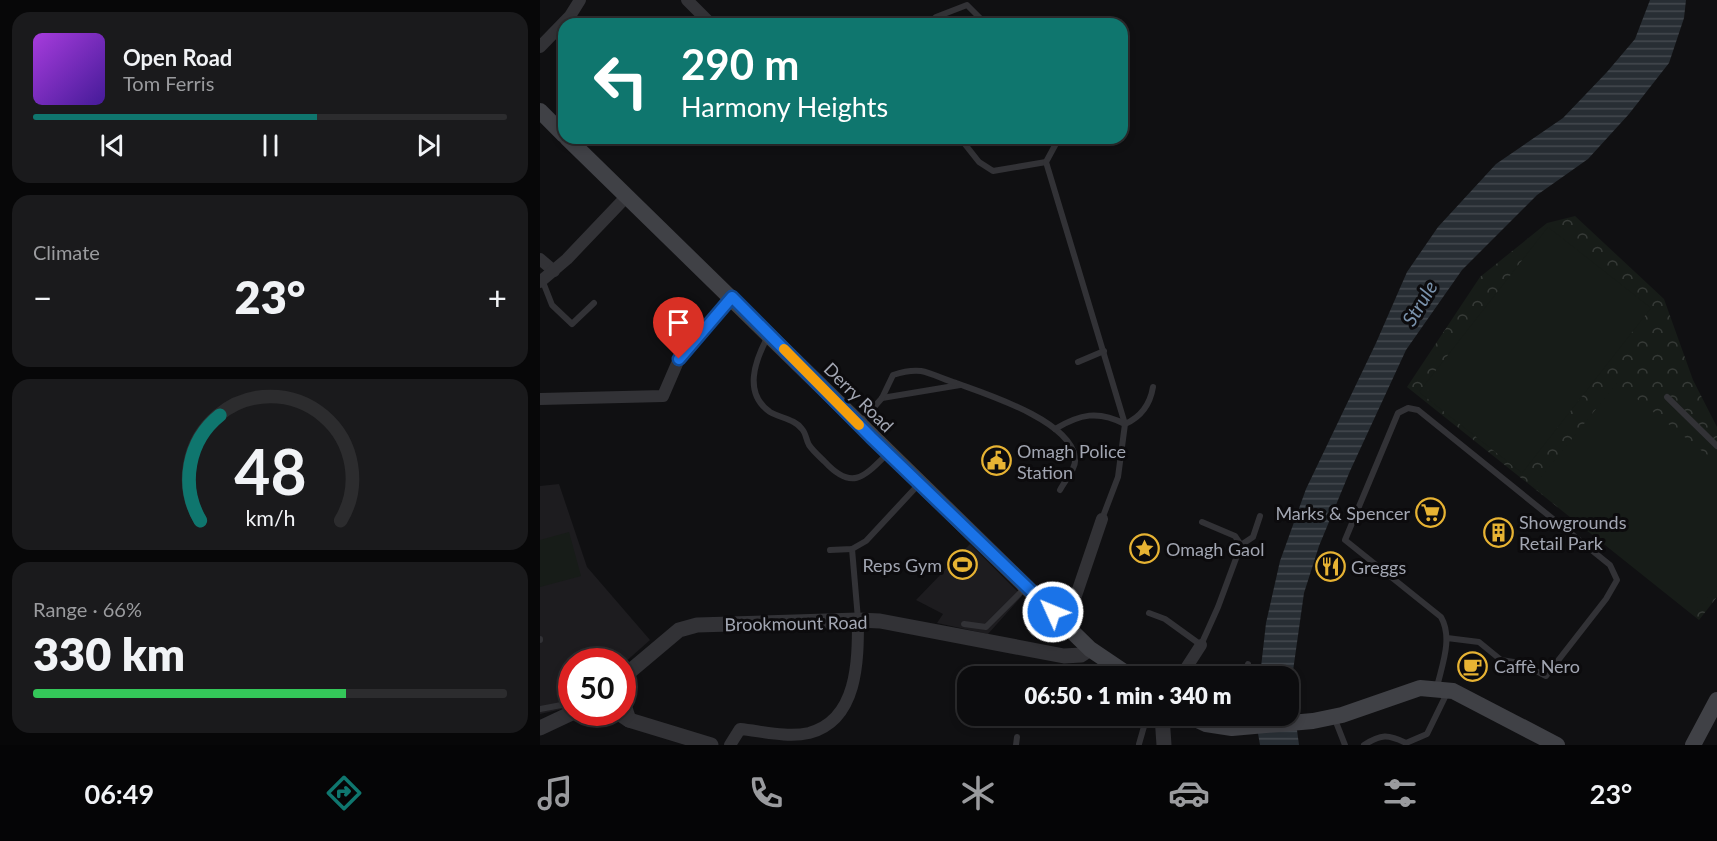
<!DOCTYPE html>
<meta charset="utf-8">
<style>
body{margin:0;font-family:Lato,sans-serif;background:#1a1a1c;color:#f1f3f6;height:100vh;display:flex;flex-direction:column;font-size:22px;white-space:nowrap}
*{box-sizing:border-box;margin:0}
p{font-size:20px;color:#9a9b9e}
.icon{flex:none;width:33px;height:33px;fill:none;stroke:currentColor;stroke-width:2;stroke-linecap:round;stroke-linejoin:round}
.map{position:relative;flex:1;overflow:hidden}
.side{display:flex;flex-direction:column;gap:12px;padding:12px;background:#070708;width:540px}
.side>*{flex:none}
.top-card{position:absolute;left:18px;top:18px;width:570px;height:126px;border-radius:18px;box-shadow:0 3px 9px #0003,0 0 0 2px #2c2c2e;background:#0f766e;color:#fff;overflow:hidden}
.speed{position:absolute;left:18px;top:648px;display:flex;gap:12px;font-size:30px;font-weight:700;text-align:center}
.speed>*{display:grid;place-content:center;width:78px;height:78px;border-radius:50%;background:#0c0c0e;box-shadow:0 3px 9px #0003,0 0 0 2px #2c2c2e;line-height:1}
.speed .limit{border:9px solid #d22;background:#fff;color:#111}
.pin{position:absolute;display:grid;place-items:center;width:51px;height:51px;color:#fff;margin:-62px -26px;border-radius:50% 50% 50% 0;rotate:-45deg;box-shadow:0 0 6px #0007}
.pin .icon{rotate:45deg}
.me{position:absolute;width:66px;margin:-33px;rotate:314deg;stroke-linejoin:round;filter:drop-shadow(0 0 4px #0008)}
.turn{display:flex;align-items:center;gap:21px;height:126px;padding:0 24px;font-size:27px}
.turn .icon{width:78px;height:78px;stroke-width:2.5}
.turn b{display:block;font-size:42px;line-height:51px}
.big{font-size:45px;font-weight:800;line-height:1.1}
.side .card{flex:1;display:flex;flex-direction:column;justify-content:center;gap:9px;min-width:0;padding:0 21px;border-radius:18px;background:#1a1a1c}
.side .dial{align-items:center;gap:0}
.dial svg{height:156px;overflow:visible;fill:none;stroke:#2c2c2e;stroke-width:7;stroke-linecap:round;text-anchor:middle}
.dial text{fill:#f1f3f6;stroke:none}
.song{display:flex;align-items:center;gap:18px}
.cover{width:72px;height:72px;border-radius:9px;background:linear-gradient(135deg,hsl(280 70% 55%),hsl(260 70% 35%))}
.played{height:6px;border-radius:3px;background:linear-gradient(90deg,#0f766e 60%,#2c2c2e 60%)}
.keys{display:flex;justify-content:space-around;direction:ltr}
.heat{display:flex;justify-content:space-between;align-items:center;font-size:33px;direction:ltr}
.charge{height:9px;border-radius:4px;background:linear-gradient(90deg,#34c759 66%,#2c2c2e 0)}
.trip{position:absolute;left:417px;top:666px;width:342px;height:60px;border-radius:18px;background:#0c0c0e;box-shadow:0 3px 9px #0003,0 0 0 2px #2c2c2e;font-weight:800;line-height:60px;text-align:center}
.dock{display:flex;height:96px;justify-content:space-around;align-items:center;background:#050506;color:#9a9b9e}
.dock .icon{width:42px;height:42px}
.dock .active{color:#0f766e}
.dock b{font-size:27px;color:#f1f3f6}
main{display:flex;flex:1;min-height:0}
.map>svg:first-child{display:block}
.built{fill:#1d1c1f}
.park{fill:url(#park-crowns)}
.pitch{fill:#171c18}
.water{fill:url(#water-rules)}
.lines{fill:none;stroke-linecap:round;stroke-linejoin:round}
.service{stroke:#323236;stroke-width:6}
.minor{stroke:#323236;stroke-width:12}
.tertiary{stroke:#323236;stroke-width:15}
.secondary{stroke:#404146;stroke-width:16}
.route-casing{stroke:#114b97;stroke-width:15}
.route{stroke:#1a73e8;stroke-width:10}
.slow{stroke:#f59e0b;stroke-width:10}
.labels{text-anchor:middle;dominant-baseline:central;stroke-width:6;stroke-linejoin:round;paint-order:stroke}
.street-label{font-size:18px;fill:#a2a6b2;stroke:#0c0b0d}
.poi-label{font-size:18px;fill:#a2a6b2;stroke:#0c0b0d;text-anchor:start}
.water-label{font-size:20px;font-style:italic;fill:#7a92ac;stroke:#0c0b0d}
</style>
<main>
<section class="side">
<div class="card">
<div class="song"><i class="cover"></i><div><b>Open Road</b><p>Tom Ferris</p></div></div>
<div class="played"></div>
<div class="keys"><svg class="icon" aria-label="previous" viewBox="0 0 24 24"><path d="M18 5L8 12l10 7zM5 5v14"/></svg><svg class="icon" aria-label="pause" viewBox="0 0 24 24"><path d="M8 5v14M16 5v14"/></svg><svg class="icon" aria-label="next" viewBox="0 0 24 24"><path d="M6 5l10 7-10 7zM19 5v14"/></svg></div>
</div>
<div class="card"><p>Climate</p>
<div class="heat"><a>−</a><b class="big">23°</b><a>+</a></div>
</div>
<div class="card dial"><svg viewBox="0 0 100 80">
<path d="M14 69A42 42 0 1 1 86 69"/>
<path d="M14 69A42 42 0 0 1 24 15" stroke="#0f766e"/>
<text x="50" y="56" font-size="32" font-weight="700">48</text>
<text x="50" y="72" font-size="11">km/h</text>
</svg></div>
<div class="card"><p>Range · 66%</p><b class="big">330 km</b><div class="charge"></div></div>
</section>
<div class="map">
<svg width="1177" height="745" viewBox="0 0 1177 745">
<defs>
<pattern id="park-crowns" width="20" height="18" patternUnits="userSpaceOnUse" patternTransform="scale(1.5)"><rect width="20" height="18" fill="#171c18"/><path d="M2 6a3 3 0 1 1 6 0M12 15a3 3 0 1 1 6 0" fill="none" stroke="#363a37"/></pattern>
<pattern id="water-rules" width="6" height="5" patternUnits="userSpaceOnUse" patternTransform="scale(1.5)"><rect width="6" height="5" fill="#282e34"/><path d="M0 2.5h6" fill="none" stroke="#44494f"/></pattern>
</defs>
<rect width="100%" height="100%" fill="#101012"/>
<!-- built -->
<g class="built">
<polygon points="19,484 47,567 110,640 83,664 82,662 32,662 31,699 27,701 27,708 0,714 0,486"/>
<polygon points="430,544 482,596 448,634 397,623 403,614 376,600"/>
</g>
<!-- park -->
<polygon class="park" points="1035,216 1124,299 1153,380 1177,427 1177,597 1159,620 867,387 940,277 1007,223"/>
<!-- pitch -->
<g class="pitch">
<polygon points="1008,227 1111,308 982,473 879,392"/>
<polygon points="1077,383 1177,463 1177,586 1153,615 993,487"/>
<polygon points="29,532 41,576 0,587 0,540"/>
</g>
<!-- water -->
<polygon class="water" points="1110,0 1146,0 1144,18 1129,63 1089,114 1048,159 997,195 922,270 866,350 810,471 779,546 764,593 751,685 759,745 720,745 715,716 748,716 748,676 720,676 726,623 740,561 766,489 836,343 867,272 898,227 956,164 1023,118 1067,72 1095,39"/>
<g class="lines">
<!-- service -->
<g class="service">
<polyline points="388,24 396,17 427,5 446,24"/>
<polyline points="420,138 439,162 453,171 506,162"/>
<polyline points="519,138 506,162 585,424 578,477 562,519"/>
<polyline points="563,138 566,138"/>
<polyline points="3,282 12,305 32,324 54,303"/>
<path d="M227 338C215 361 203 393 230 412 240 418 255 419 262 429 266 433 266 440 269 445 273 451 280 457 285 462 312 491 324 477 347 454"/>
<polyline points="538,362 564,351"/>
<polyline points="1127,397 1177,446"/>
<polyline points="342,398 420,385"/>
<path d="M321 422 342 398 353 375C362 372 372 370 381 371 392 373 405 380 416 383 446 394 529 420 535 457 537 468 525 480 520 490"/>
<path d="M515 429C540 414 558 410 585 424 601 417 610 405 613 387"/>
<polyline points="662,522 695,536 701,545"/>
<polyline points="312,549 318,619"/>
<polyline points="290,550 312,549 326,541 379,484"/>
<polyline points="609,613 625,619 661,645 678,607 701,545 713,537 720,516"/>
<polyline points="424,624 446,627 486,587"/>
<polyline points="0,639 0,640"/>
<polyline points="564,676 571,665"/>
<polyline points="704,676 708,664"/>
<path d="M897 687C902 665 913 638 901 617L805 540 858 413 868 408 878 410 1070 565 1077 580 1066 599 1006 676 980 663 961 660 939 642 907 638"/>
<polyline points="0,709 32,703"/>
<polyline points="794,717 805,745"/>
<polyline points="599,744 607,716"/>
<polyline points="476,745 477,737"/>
<path d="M824 745C841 734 848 734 866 743L887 734 908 691"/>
</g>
<!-- minor -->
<g class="minor">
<polyline points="147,0 171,24"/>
<polyline points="0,47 30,16 40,0"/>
<polyline points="0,259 14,271"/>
<polyline points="0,282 27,259 87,196"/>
<polyline points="0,399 123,396 139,359 192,297"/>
<polyline points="526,625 562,519"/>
<polyline points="641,676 661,645"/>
<path d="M190 745 200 729C221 731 247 738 269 733 318 720 318 661 318 620"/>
</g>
<!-- tertiary -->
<g class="tertiary">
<polyline points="86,675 83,702 89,720"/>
<polyline points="82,678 139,630 157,625 318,620 340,621 524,656 541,655 550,649"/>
<polyline points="77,712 89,720 171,745"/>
<polyline points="622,716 624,745"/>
<polyline points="0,728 34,712"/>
</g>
<!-- secondary -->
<g class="secondary">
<polyline points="0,111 24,135"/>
<polyline points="27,138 550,649 590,676"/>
<polyline points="649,716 666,724 692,728 773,721 802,715 880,688 913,691 1017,745"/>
<polyline points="1153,745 1177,700"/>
</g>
</g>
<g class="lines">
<defs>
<polyline id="route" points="139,359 192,297 331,437 513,612"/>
</defs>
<!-- route casing -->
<use href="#route" class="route-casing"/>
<!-- route -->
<use href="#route" class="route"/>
<!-- slow -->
<polyline class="slow" points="244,349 319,425"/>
</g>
<!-- icons -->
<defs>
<symbol id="civic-ring" viewBox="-11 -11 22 22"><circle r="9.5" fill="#0c0b0d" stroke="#e7b333" stroke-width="1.5"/><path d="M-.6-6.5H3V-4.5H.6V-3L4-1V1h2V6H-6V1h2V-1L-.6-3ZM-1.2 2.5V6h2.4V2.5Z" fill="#e7b333"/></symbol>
<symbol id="supermarket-ring" viewBox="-11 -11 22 22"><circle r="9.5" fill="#0c0b0d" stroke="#e7b333" stroke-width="1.5"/><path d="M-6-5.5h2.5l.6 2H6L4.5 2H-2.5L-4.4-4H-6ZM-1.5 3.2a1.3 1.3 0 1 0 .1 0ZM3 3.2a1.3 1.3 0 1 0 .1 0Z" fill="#e7b333"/></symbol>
<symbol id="building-ring" viewBox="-11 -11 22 22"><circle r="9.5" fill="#0c0b0d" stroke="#e7b333" stroke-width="1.5"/><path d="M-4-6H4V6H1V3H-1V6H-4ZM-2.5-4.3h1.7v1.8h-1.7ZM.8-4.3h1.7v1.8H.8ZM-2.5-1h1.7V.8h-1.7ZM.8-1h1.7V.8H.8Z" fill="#e7b333"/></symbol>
<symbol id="sight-ring" viewBox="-11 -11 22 22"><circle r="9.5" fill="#0c0b0d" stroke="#e7b333" stroke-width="1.5"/><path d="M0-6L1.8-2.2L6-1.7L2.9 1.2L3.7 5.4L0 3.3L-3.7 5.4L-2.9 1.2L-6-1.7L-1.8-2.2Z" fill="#e7b333"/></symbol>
<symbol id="stadium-ring" viewBox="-11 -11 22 22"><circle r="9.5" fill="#0c0b0d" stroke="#e7b333" stroke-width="1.5"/><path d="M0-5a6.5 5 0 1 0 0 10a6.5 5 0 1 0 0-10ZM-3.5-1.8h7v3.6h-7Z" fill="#e7b333"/></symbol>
<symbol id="restaurant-ring" viewBox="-11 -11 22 22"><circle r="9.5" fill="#0c0b0d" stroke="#e7b333" stroke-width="1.5"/><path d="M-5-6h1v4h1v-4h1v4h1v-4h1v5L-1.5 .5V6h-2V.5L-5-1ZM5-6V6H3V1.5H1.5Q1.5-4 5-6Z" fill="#e7b333"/></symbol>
<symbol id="cafe-ring" viewBox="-11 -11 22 22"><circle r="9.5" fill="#0c0b0d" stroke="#e7b333" stroke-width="1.5"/><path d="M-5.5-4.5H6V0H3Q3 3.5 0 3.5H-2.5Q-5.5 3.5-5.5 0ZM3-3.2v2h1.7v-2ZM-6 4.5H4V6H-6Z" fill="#e7b333"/></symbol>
</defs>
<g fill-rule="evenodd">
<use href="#civic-ring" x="440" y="444" width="33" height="33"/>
<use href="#supermarket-ring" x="874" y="496" width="33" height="33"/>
<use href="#building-ring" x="942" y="516" width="33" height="33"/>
<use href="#sight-ring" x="588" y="532" width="33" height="33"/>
<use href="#stadium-ring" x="406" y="548" width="33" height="33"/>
<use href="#restaurant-ring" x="774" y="550" width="33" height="33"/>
<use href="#cafe-ring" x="916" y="650" width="33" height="33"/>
</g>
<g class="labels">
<!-- street labels -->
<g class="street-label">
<text transform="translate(319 397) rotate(45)">Derry Road</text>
<text transform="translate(256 623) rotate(-1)">Brookmount Road</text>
</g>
<!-- poi labels -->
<g class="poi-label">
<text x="477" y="451">Omagh Police<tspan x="477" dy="21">Station</tspan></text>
<text x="870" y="513" text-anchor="end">Marks &amp; Spencer</text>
<text x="979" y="522">Showgrounds<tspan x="979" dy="21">Retail Park</tspan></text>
<text x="626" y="549">Omagh Gaol</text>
<text x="402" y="565" text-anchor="end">Reps Gym</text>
<text x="811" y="567">Greggs</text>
<text x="954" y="666">Caffè Nero</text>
</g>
<!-- water labels -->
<g class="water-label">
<text transform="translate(879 303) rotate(-59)">Strule</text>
</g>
</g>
</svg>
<div class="speed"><div class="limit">50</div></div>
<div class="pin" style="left:139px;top:359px;background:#d93025"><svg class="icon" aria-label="arrive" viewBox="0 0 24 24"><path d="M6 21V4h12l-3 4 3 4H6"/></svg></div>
<svg class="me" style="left:513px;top:612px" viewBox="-20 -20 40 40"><circle r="17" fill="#1a73e8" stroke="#fff" stroke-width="3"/><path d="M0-11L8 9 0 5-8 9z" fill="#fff"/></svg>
<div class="trip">06:50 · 1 min · 340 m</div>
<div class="top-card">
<div class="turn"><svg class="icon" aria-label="left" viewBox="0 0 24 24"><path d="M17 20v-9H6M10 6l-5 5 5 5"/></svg><div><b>290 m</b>Harmony Heights</div></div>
</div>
</div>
</main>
<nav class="dock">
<b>06:49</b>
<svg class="icon active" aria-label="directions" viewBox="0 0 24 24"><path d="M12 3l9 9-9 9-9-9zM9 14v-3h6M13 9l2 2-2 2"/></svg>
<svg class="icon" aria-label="music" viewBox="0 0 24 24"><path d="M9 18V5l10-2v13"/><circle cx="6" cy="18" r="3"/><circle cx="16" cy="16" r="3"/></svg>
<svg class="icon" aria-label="phone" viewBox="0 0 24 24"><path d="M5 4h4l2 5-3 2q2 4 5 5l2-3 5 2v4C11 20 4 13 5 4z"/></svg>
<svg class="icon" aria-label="climate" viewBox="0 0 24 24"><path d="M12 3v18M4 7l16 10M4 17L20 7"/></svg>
<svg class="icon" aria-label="car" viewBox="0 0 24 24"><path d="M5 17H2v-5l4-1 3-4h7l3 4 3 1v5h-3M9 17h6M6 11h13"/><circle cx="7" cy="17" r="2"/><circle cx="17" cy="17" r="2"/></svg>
<svg class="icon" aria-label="filters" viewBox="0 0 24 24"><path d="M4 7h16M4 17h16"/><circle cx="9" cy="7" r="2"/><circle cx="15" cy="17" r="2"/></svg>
<b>23°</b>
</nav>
